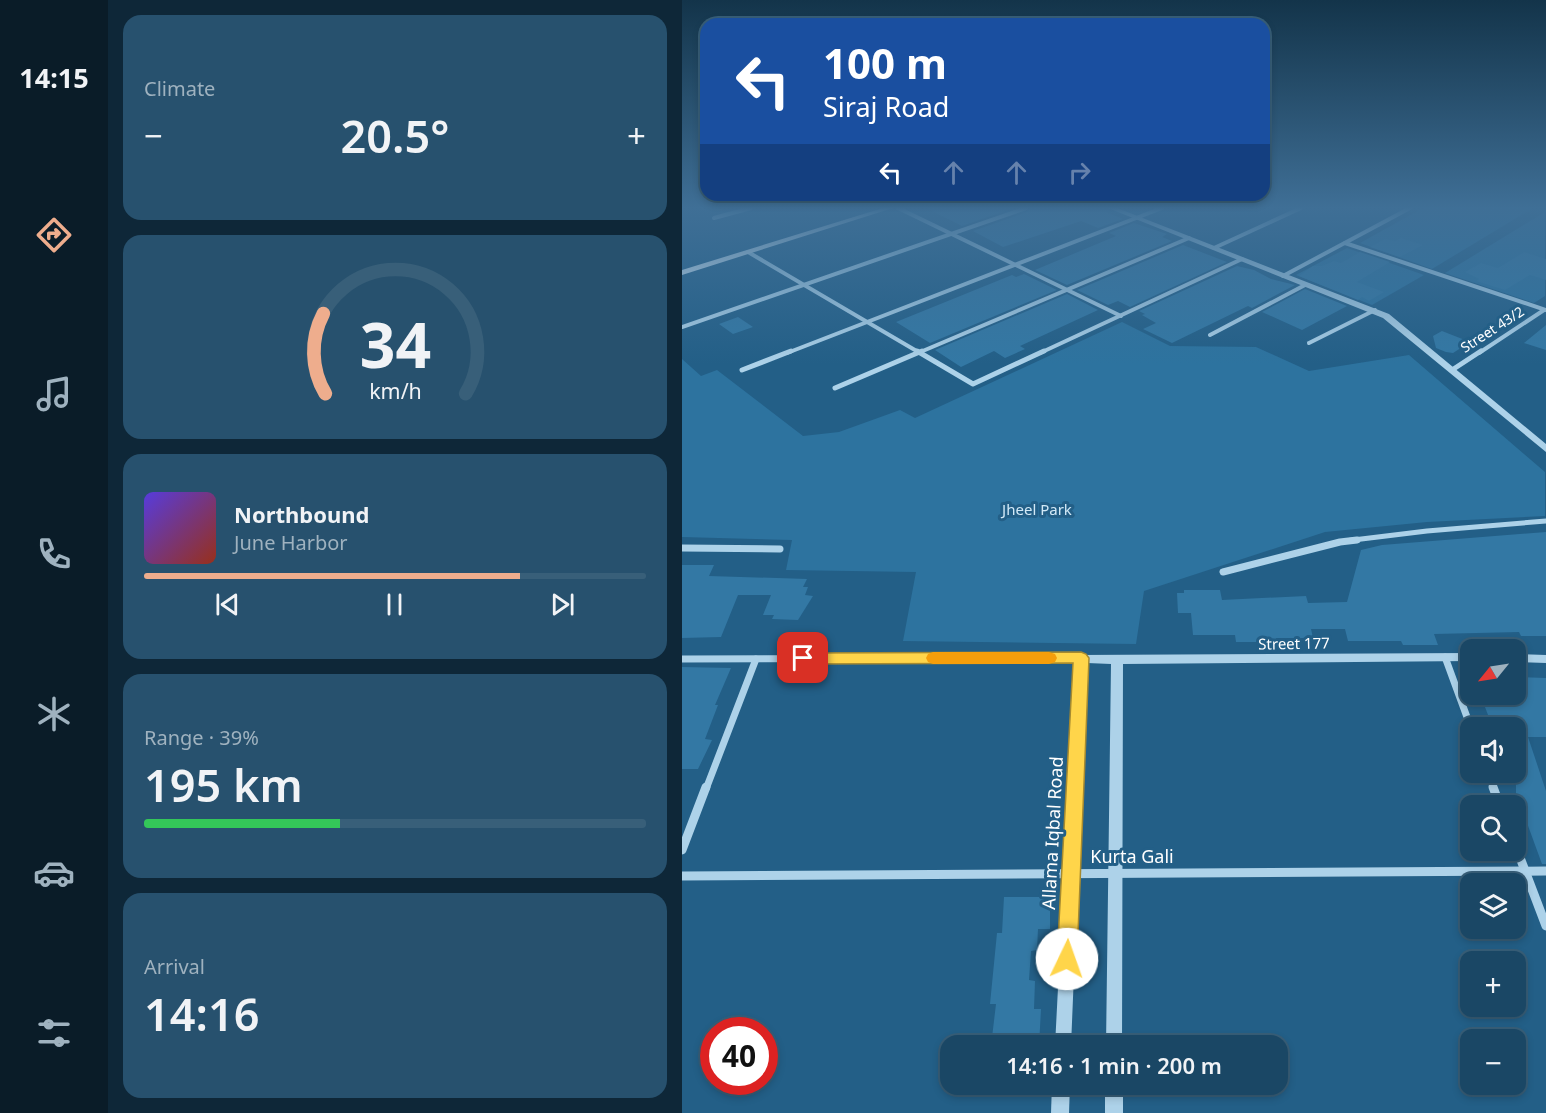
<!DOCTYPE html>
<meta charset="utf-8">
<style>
body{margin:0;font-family:"Noto Sans",sans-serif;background:#27516e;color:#f1f3f6;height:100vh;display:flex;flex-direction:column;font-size:22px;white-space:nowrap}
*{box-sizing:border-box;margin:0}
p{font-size:20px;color:#9fb2bf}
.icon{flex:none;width:33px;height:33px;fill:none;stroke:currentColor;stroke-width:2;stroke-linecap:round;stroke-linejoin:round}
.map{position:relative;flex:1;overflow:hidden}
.sheet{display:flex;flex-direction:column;gap:15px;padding:15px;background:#0e2738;width:574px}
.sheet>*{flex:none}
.banner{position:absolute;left:18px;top:18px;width:570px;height:183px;border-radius:18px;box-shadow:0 3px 9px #0003,0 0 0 2px #385f79;background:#1a4fa0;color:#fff;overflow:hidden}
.needle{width:39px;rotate:240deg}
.buttons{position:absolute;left:778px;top:639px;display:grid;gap:12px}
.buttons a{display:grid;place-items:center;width:66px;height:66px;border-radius:12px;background:#1a4765;box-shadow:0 3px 9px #0003,0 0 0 2px #385f79;font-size:30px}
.speed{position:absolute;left:18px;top:1017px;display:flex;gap:12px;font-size:30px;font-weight:700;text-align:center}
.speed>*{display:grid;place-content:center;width:78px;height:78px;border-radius:50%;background:#1a4765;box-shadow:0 3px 9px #0003,0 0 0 2px #385f79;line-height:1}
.speed .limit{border:9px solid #d22;background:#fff;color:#111}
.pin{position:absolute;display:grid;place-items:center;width:51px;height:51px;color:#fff;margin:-26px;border-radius:12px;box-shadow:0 3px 9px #0006}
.me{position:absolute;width:66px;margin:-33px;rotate:3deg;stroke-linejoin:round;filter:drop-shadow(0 0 4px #0008)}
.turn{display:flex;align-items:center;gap:21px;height:126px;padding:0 24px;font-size:27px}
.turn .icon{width:78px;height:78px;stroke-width:2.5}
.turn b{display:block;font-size:42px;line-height:51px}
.lanes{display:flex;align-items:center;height:57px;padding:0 24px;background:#0003;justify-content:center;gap:30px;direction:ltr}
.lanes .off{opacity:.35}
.big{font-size:45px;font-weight:600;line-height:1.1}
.sheet .card{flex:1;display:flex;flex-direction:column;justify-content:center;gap:9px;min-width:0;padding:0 21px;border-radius:18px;background:#27516e}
.sheet .dial{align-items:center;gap:0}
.dial svg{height:156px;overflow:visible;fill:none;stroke:#385f79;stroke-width:7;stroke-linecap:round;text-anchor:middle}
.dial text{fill:#f1f3f6;stroke:none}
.song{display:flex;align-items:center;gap:18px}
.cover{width:72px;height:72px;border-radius:9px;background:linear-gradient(135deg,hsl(250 70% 55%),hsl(10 70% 35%))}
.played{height:6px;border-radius:3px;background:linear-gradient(90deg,#eead8d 75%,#385f79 75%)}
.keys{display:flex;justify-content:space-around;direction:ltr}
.heat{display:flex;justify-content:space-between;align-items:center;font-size:33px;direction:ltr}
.charge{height:9px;border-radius:4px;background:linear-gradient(90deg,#34c759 39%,#385f79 0)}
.trip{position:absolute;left:258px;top:1035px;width:348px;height:60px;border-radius:18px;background:#1a4765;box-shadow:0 3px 9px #0003,0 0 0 2px #385f79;font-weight:600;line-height:60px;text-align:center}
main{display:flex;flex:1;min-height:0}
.tabs{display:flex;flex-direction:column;width:108px;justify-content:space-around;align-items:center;background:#0a1c28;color:#9fb2bf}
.tabs .icon{width:42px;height:42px}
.tabs .active{color:#eead8d}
.tabs b{font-size:27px;color:#f1f3f6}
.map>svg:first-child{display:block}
.green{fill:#2d739f}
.building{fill:#3378a4}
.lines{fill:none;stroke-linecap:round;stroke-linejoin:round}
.minor-far3{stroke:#add2e9;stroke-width:4}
.minor-far2{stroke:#add2e9;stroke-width:5}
.minor-far1{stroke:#add2e9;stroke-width:7}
.minor{stroke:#add2e9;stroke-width:9}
.tertiary{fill:#add2e9;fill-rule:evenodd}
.secondary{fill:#d8ebf8;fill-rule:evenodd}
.route{fill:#ffd54a;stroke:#a68a30;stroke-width:1.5}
.slow{fill:#f59e0b}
.labels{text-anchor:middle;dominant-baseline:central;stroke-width:6;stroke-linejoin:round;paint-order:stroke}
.far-street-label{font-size:14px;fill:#fff;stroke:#235f87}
.park-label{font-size:15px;fill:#d2e9f7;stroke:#235f87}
.street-label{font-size:15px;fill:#fff;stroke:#235f87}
.near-street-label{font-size:18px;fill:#fff;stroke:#235f87}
</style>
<main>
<nav class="tabs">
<b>14:15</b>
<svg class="icon active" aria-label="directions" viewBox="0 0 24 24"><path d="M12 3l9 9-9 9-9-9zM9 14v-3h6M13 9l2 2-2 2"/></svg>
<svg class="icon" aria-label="music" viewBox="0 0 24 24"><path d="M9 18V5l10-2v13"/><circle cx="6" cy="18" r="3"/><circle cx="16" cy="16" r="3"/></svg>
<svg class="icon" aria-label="phone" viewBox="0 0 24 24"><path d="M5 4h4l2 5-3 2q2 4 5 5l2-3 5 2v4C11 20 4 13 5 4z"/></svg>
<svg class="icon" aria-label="climate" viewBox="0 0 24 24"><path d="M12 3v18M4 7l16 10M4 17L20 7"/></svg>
<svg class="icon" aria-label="car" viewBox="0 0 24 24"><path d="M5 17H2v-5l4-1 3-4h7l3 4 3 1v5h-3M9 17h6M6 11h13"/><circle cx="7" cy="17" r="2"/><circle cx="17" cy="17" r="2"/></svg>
<svg class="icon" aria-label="filters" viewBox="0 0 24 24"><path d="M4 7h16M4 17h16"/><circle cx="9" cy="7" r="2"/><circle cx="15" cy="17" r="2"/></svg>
</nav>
<section class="sheet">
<div class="card"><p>Climate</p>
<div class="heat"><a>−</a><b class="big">20.5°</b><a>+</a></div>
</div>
<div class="card dial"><svg viewBox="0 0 100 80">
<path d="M14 69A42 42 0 1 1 86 69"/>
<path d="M14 69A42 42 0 0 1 13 28" stroke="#eead8d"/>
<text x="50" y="56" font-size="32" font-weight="700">34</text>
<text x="50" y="72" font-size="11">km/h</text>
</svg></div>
<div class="card">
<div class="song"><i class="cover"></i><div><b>Northbound</b><p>June Harbor</p></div></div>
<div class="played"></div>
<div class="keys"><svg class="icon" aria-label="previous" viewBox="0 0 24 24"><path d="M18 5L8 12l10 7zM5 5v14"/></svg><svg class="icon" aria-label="pause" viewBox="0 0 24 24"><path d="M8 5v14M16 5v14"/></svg><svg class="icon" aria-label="next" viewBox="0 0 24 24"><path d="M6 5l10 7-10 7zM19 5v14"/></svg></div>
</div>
<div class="card"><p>Range · 39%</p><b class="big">195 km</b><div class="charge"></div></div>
<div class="card"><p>Arrival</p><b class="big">14:16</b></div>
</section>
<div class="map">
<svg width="864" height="1113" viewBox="0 0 864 1113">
<rect width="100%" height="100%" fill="#235f87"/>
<!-- green -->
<g class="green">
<polygon points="741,208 851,208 750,269 678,243"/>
<polygon points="863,212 863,296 852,303 763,273"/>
<polygon points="665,248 742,275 690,305 614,275"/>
<polygon points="440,322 488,346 574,347 627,371 727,355 863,472 863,516 745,522 643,532 462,591 454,644 221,641 234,572 104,570 110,540 0,537 0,359 19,376 35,370 121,436 157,432 218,410 233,418"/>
</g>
<!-- building -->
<g class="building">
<polygon points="244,208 331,208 280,226"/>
<polygon points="348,208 424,208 428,211 424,212 441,219 416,228 399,221 321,247 291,231 345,212"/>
<polygon points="452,223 485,234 480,237 490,241 385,285 353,270 434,236 427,233"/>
<polygon points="719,238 741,245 718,257 688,247 703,239 713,241"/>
<polygon points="501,245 545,262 448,307 436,301 426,305 395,290"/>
<polygon points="678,252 708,262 675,282 702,292 687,301 680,297 676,300 617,276 631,266 640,266 652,261 659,263"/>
<polygon points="842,252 864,259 864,280 848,275 823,290 794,281 797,279 783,272 799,263 816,268"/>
<polygon points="555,266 572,270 589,279 613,285 570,308 566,306 490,343 461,329 474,323 460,315 463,314 457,311"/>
<polygon points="342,274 375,290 248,343 214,322 330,275 334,277"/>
<polygon points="623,289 665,306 620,330 580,312"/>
<polygon points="385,294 416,310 338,346 343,349 323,358 312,351 279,367 253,350"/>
<polygon points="56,317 71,327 51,334 37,324"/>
<polygon points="864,325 864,350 842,343"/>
<polygon points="760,331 788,342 771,353 764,352 754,348 751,336"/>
<polygon points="864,532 864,636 839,636 837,632 752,634 756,645 721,645 719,641 666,641 663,629 629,629 631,638 594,638 595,642 554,642 553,635 511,635 509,613 496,613 495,593 502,593 502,590 538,590 540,600 624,596 626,603 665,602 679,550 700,545"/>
<polygon points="0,565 32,565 27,576 125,579 121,587 126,587 123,595 131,596 116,620 90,619 92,615 81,615 89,595 56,595 39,637 0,638"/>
<polygon points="0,667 49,668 33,705 36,705 23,739 30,740 16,769 0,769"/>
<polygon points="834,677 864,678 864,737 846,737 864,791 864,864 860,864 834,793 834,728 811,728 798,694 834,694"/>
<polygon points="322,897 368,897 368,929 356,929 355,950 349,951 347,980 353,981 352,1009 359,1009 357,1046 309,1046 314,1004 308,1004 315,933 320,933"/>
</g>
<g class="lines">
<!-- minor-far3 -->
<g class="minor-far3">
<polyline points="216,208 439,316"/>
<polyline points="32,218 69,208"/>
<polyline points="663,243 864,310"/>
<polyline points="532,248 619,208"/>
<polyline points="66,252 238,353"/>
<polyline points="601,276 728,208"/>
<polyline points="0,327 344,208"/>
<polyline points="528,335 623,285"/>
<polyline points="627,343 693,310"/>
<polyline points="105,353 480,208"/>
<polyline points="236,353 507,238"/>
<polyline points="358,353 560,259"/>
<polyline points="797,353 862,310"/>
</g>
<!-- minor-far2 -->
<g class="minor-far2">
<polyline points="235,351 291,384 362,351"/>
<polyline points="60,370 109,351"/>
<polyline points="770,370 799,351"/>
<polyline points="153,388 240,351"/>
<polyline points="663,541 745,531 864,521"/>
</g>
<!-- minor-far1 -->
<g class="minor-far1">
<polyline points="0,548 98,549"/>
<polyline points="541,572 658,542 675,540"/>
<polyline points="763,657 789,728"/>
<polyline points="0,659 399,658"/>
<polyline points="806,772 812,789"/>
<polyline points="24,789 74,659"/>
</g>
<!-- minor -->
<g class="minor">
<polyline points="811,787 818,806"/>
<polyline points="834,847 864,926"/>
<polyline points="0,850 24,787"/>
<polyline points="0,876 864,871"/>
</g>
<!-- tertiary -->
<g class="tertiary">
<polygon points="426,208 435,208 707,314 864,444 864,452 701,318"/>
<polygon points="789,653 789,661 441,664 440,1046 424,1046 429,664 405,663 389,1046 373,1046 393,658 395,655"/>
<polygon points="834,654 864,655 864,663 834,662"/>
<polygon points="370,1084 388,1084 387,1113 369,1113"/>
<rect x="423" y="1084" width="18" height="29"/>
</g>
<!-- secondary -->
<polygon class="secondary" points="201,208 211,208 0,275 0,270"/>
</g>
<!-- sky -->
<linearGradient id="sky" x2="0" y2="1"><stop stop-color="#13344a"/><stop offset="0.57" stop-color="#3f6f96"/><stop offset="1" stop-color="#3f6f96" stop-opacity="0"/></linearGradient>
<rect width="864" height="364" fill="url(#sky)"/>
<!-- route -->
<polygon class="route" points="399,652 404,654 407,658 395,959 392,967 385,970 378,967 375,959 391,663 121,664 115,663 113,658 115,654 121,653"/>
<!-- slow -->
<polygon class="slow" points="251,652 367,652 373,654 375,658 373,662 367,664 251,664 246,662 244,658 246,654"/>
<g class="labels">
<!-- far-street labels -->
<g class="far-street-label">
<text transform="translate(810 329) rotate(-33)">Street 43/2</text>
</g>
<!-- park labels -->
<g class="park-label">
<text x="355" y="509">Jheel Park</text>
</g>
<!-- street labels -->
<g class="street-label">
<text transform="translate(612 643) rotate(-1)">Street 177</text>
</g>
<!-- near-street labels -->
<g class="near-street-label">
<text transform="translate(370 833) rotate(-87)">Allama Iqbal Road</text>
<text x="450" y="856">Kurta Gali</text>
</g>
</g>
</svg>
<div class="buttons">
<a><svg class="needle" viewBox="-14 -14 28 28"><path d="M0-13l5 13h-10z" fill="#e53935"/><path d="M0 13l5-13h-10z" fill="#9fb2bf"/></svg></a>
<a><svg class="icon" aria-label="sound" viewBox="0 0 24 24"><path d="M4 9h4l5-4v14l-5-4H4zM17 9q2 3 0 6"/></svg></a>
<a><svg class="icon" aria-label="search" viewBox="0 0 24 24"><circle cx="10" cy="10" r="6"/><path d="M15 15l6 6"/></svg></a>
<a><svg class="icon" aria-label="layers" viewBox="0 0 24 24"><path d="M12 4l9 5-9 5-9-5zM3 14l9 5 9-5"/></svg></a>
<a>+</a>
<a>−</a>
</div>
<div class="speed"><div class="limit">40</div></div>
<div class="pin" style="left:121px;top:658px;background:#d93025"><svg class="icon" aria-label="arrive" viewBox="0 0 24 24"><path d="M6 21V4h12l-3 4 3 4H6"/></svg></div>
<svg class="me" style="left:385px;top:959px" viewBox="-20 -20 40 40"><circle r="19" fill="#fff"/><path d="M0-13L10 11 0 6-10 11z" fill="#ffd54a"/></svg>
<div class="trip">14:16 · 1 min · 200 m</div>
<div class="banner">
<div class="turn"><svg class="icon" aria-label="left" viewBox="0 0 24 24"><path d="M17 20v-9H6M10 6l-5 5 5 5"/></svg><div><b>100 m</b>Siraj Road</div></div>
<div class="lanes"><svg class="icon" aria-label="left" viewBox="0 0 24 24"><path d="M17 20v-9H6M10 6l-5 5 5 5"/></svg><svg class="icon off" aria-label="ahead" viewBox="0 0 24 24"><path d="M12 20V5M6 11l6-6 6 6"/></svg><svg class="icon off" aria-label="ahead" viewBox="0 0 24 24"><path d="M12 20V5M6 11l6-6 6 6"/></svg><svg class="icon off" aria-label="right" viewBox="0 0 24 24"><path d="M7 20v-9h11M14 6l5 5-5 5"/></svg></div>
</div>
</div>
</main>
